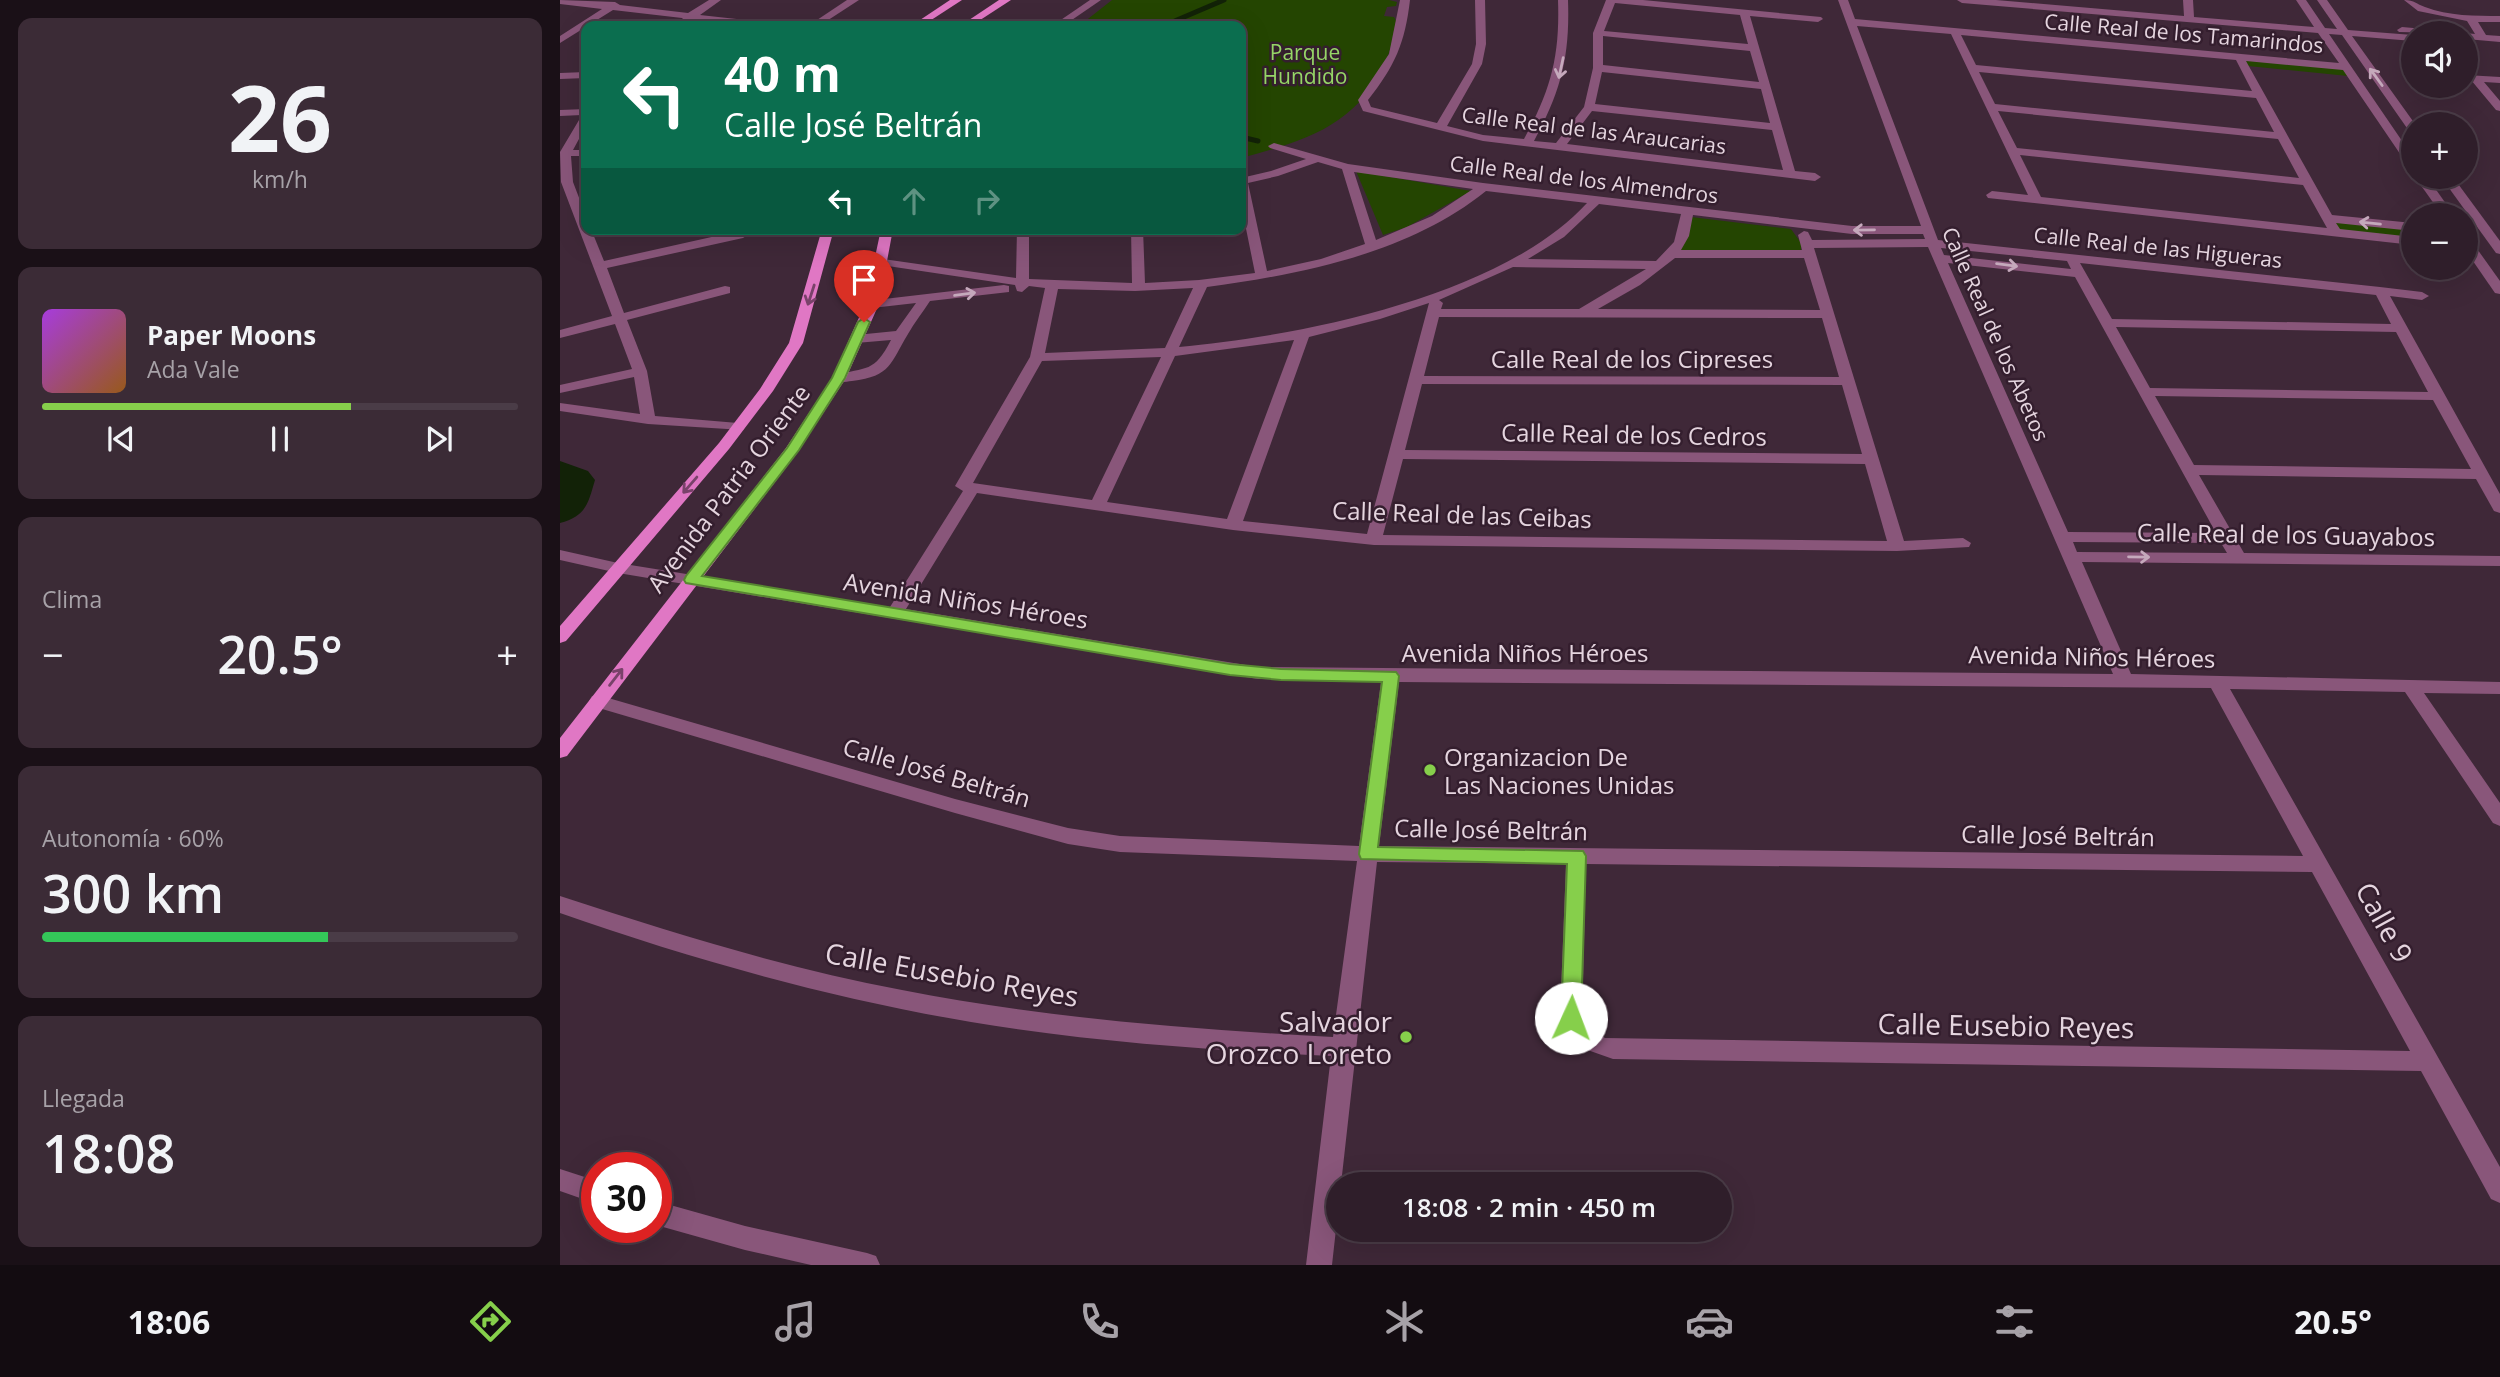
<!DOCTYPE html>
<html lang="es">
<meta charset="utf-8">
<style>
body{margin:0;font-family:"Open Sans",sans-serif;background:#3b2b36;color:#f1f3f6;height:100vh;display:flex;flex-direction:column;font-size:26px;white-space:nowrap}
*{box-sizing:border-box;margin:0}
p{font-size:23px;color:#a7a2a8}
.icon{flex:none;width:38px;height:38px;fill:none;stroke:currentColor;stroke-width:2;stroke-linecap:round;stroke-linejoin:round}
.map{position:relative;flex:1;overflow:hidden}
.side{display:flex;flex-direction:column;gap:18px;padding:18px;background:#1a1017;width:560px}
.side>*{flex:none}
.hud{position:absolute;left:21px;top:21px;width:665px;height:214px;border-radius:14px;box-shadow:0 7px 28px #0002,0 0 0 2px #4a3c47;background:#0b6e4f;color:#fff;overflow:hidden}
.controls{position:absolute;left:1841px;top:21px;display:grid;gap:14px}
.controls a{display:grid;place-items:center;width:77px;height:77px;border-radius:50%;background:#2f1e2a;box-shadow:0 7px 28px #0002,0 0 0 2px #4a3c47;font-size:35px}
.speed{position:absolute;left:21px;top:1152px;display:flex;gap:14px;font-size:35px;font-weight:700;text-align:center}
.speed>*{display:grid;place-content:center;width:91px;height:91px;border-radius:50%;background:#2f1e2a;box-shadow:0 7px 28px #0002,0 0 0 2px #4a3c47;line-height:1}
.speed .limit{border:10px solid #d22;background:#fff;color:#111}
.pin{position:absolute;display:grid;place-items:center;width:60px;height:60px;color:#fff;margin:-72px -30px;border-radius:50% 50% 50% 0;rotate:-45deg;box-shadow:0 0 7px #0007}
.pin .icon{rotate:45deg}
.me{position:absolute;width:77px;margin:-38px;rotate:2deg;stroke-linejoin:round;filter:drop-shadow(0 0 5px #0008)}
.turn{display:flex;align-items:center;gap:24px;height:147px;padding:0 28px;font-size:32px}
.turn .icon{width:91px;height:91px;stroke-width:2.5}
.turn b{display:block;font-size:49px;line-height:60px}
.lanes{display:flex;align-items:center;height:66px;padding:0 28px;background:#0003;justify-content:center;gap:35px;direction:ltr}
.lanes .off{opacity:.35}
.big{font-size:52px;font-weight:600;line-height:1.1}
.side .tile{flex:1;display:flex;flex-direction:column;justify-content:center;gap:10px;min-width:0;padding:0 24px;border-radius:14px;background:#3b2b36}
.side .dial{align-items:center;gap:0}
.dial b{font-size:91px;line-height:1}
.song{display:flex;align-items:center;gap:21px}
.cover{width:84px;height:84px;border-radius:10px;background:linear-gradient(135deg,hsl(280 70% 55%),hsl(30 70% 35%))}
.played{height:7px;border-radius:4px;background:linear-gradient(90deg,#86cf4b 65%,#4a3c47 65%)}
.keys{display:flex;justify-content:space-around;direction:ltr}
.heat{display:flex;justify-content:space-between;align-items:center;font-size:38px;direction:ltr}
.charge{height:10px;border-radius:5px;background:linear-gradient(90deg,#34c759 60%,#4a3c47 0)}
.trip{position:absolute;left:766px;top:1172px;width:406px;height:70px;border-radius:35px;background:#2f1e2a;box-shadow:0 7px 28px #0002,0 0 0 2px #4a3c47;font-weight:600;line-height:70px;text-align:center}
.menu{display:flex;height:112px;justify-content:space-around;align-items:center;background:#130c11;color:#a7a2a8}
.menu .icon{width:49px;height:49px}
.menu .active{color:#86cf4b}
.menu b{font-size:32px;color:#f1f3f6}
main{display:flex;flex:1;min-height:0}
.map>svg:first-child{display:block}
.green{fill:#244501}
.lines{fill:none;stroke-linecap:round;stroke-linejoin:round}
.stream{stroke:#122207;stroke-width:5}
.river{fill:#122207;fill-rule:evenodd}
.minor{fill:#89567a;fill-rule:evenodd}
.major{fill:#e077c4;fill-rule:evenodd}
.oneway{stroke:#c5a9bc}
.oneway2{stroke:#79426a}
.route{fill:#86cf4b;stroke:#578731;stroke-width:2}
.poi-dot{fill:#86cf4b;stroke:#341e2e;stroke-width:2.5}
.labels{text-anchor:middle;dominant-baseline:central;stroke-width:5;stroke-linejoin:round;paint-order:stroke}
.far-street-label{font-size:21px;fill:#e5d5df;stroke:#341e2e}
.far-park-label{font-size:21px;fill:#96d667;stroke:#341e2e}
.street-label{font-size:24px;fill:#e5d5df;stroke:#341e2e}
.poi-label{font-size:24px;fill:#e5d5df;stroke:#341e2e;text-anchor:start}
.near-street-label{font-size:28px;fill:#e5d5df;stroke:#341e2e}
.near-poi-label{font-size:28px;fill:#e5d5df;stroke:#341e2e;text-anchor:end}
</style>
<main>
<section class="side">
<div class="tile dial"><b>26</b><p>km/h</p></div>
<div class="tile">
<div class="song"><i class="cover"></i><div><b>Paper Moons</b><p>Ada Vale</p></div></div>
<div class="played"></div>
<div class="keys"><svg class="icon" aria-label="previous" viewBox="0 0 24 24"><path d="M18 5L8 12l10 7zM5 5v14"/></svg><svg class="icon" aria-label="pause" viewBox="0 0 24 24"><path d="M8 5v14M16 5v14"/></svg><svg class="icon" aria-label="next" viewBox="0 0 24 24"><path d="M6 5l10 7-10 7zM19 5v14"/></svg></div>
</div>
<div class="tile"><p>Clima</p>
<div class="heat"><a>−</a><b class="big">20.5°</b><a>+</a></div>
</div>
<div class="tile"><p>Autonomía · 60%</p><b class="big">300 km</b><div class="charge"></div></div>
<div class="tile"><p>Llegada</p><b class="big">18:08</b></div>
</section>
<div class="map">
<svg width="1940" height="1265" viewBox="0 0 1940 1265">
<rect width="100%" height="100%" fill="#3f2838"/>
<!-- green -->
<g class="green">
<path d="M552 0H829L837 2 836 6 827 7 824 16 834 17 836 21C833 33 832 47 827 58 799 126 744 141 681 158V26H519Z"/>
<polygon points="1685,59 1783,68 1788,76 1688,66"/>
<polygon points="796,171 911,191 847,227 823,235"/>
<polygon points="1131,217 1231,229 1241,243 1241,252 1118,252"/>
<polygon points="1775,221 1853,229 1853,239 1778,231"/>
</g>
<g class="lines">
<!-- stream -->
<g class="stream">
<polyline points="603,26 664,0"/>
<polyline points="681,137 698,141"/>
</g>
<!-- river -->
<path class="river" d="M0 461 28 471 35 480C28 504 26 516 0 523Z"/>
<!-- minor -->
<g class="minor">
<polygon points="0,0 55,2 60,5 128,13 149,0 161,0 140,15 212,23 217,26 189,26 132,19 126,22 122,18 53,10 0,43 0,36 42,9 0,4"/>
<polygon points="287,0 299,0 259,26 248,26"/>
<polygon points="530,0 541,0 503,26 492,26"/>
<path d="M840 0H850C845 43 835 66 808 100L811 107 877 123 912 64 916 44 915 0H925L926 44 922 64 887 126 923 135 964 139C991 90 1000 56 998 0H1008C1010 57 1001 91 974 141L996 143 1024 107 1033 68V33L1046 0H1083L1261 17 1263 19 1258 22 1190 16 1235 171 1255 173 1261 177 1255 181 923 141 803 111 798 100 829 54ZM1055 3 1180 15 1188 44 1044 31ZM1043 36 1190 51 1199 82 1043 65ZM1042 72 1201 89 1210 123 1035 104ZM1032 111 1212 130 1223 170 1007 144Z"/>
<path d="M1278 0H1288L1295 19 1779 63 1758 33 1402 3 1397 0H1436L1624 16 1623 0H1633L1634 17 1754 27 1736 0H1746L1765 28 1777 29 1757 0H1767L1788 30 1853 35V41L1792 36 1855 124 1853 132 1849 131 1782 35 1769 34 1853 157V168L1849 167 1783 70 1686 61 1772 215 1853 223V231L1776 223 1780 229 1853 237V245L1428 198 1426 195 1432 191 1468 195 1391 34 1297 26 1378 240 1820 287 1862 292 1869 296 1862 300 1830 296 1940 494V513L1934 511 1916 479 1639 475 1684 553 1940 556V566L1522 562 1571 674 1940 682V694L1864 693 1940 803V826L1933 823 1845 692 1670 689 1940 1167V1203L1931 1199 1861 1071 1053 1059 1019 1047 1011 1038 1000 1018 1006 864 817 862 772 1265H746L771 1056C650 1050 530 1042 411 1022 270 998 134 960 0 913V896C113 933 225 968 342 990 484 1018 628 1029 773 1037L797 861 560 852 508 844 395 813 32 706 29 701 32 696 38 695 395 799 508 828 560 836 799 846 821 682 698 679 58 573 0 560V550L58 563 330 607 403 491 395 486 470 357 485 288 469 286 462 292 457 291 455 285 321 265 315 261 316 258 456 278 457 229H469V279L572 283 571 229H583L585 283 639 280 695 273 681 204V178L711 171 746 159 710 148 708 146 714 143 788 164 923 183 1292 226H1361ZM1401 35 1676 60 1692 91 1416 65ZM1419 72 1696 98 1714 132 1435 104ZM1438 111 1718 139 1739 178 1457 148ZM1460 155 1743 185 1767 228 1481 197ZM758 162 782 169 805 244 761 259 707 271 688 183 718 176ZM794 172 913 189 872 216 816 240ZM926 191 1027 203C942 296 741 336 619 347L647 287C743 274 849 253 926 191ZM1039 204 1121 214 1114 242 1096 261 968 259 1004 237ZM1133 215 1292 234H1363L1365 239 1252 240 1248 232 1244 231 1238 235 1242 250H1121L1129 236ZM1368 247 1553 674 698 667 346 609 417 493 673 530 814 545 1337 551 1409 547 1411 543 1403 538 1344 541 1254 248ZM1381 248 1507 261 1511 269 1384 255ZM1115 258H1244L1260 310 1038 309 1080 285ZM1388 263 1515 277 1656 533 1508 532ZM1520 263 1816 295 1831 324 1552 319ZM953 267 1086 269 1019 309H881L883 303 879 300ZM633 288 605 348 485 353 498 289 575 291ZM869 303 807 534 683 521 749 337 820 319ZM879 317 1262 318 1279 377 864 376ZM1556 327 1836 332 1868 392 1590 388ZM734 340 667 519 547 502 615 356ZM601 357 532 500 413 483 482 361ZM862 384 1282 385 1302 454 845 450ZM1595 396 1873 400 1911 469 1634 465ZM843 459 1305 464 1327 541 823 535ZM1513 542 1661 543 1667 553 1517 552ZM839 682 1651 688 1743 856 819 846ZM1026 864 1752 872 1850 1051 1045 1038 1031 1029 1022 1017Z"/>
<path d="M1844 0C1855 0 1856 4 1865 7 1888 16 1916 16 1940 16V22H1918L1926 35 1940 36V42L1906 39 1905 33 1915 34 1907 21 1858 11Z"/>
<polygon points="1842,27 1876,30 1881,33 1839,32 1837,30"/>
<polygon points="1846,69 1853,70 1853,76 1842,74 1842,70"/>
<polygon points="26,72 26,78 0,79 0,73"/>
<polygon points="1906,75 1940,77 1940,83 1924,82 1940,101 1940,111 1936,110 1911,80 1906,79"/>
<polygon points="26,109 26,126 13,150 26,150 26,156 11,156 13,182 26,216 26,229 31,229 44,261 183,230 189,234 183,238 47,268 64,313 165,286 170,287 170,293 67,320 87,371 95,416 178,423 185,427 183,430 88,424 0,411 0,403 80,414 74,377 0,393 0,385 72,369 55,324 0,338 0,330 52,316 1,182 0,152 22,115 0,116 0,110"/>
<polygon points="1855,177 1867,177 1894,215 1882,215"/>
<polygon points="1881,177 1893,177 1940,241 1940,254 1936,253"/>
<polygon points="1906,238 1910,239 1940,281 1940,294 1935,293 1906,251"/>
<path d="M444 285 449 286V292L370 301C363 312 354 323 348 334 330 363 332 376 292 381 284 382 278 384 272 378L274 375C307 367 314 373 331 340L296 343 289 339 296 335 336 331 356 303 312 308 307 307V301Z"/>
<polygon points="0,1169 37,1181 37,1204 0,1191"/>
<polygon points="96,1201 185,1226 307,1253 316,1256 320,1265 251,1265 185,1250 96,1225"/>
</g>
<!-- major -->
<g class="major">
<polygon points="390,0 402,0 362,26 351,26"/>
<polygon points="439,0 451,0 411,26 400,26"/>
<polygon points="262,229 274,229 243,343 213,391 169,449 6,641 0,643 0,626 159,443 200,389 229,343"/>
<polygon points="321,229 333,229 319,304 286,378 237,453 7,756 0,758 0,738 226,448 272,378 305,304"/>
</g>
</g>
<!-- one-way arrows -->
<defs><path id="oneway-shaft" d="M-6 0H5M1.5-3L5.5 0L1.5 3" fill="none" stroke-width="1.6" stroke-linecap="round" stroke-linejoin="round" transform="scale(1.75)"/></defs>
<g class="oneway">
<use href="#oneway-shaft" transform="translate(1001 68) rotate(102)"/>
<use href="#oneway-shaft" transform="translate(1816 77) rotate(-126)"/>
<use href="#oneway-shaft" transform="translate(1810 223) rotate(-174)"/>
<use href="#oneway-shaft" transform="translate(1304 230) rotate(179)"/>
<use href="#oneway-shaft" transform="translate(1447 265) rotate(7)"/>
<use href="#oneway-shaft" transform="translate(405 294) rotate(-8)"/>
<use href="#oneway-shaft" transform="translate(1579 557) rotate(1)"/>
</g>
<g class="oneway2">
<use href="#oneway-shaft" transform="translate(251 295) rotate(108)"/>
<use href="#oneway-shaft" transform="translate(130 485) rotate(131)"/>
<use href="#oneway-shaft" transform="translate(56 677) rotate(-52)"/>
</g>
<!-- route -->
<polygon class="route" points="304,318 310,322 285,378 239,450 142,576 670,664 721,669 836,672 839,676 818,847 1023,851 1026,856 1021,1018 1018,1024 1011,1027 1004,1024 1001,1018 1007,864 801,859 799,854 822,682 721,680 670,675 126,583 124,580 126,576 227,448 272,378 298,322"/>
<!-- markers -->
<g class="poi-dot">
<circle cx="870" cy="770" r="7"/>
<circle cx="846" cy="1037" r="7"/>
</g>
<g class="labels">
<!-- far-street labels -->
<g class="far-street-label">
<text transform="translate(1624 33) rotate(5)">Calle Real de los Tamarindos</text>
<text transform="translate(1034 130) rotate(7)">Calle Real de las Araucarias</text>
<text transform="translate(1024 179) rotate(7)">Calle Real de los Almendros</text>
<text transform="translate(1598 247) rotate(6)">Calle Real de las Higueras</text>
<text transform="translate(1436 334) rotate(66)">Calle Real de los Abetos</text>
</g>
<!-- far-park labels -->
<g class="far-park-label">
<text x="745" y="52">Parque<tspan x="745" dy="24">Hundido</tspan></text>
</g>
<!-- street labels -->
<g class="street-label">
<text x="1072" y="358">Calle Real de los Cipreses</text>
<text transform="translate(1074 434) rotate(1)">Calle Real de los Cedros</text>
<text transform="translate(168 488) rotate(-53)">Avenida Patria Oriente</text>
<text transform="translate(902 514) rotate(2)">Calle Real de las Ceibas</text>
<text transform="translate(1726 534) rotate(1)">Calle Real de los Guayabos</text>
<text transform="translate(406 600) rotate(9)">Avenida Niños Héroes</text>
<text x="965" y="652">Avenida Niños Héroes</text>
<text transform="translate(1532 656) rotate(1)">Avenida Niños Héroes</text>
<text transform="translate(377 772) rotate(16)">Calle José Beltrán</text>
<text transform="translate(931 829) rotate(1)">Calle José Beltrán</text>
<text transform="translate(1498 835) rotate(1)">Calle José Beltrán</text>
</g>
<!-- poi labels -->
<g class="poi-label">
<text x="884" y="756">Organizacion De<tspan x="884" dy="28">Las Naciones Unidas</tspan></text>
</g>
<!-- near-street labels -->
<g class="near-street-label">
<text transform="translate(1825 922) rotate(61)">Calle 9</text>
<text transform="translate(392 974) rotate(10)">Calle Eusebio Reyes</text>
<text transform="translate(1446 1025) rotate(1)">Calle Eusebio Reyes</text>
</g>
<!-- near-poi labels -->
<g class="near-poi-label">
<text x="832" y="1021">Salvador<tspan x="832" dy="32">Orozco Loreto</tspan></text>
</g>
</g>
</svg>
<div class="controls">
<a><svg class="icon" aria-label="sound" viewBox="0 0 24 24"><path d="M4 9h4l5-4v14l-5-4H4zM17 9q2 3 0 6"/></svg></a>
<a>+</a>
<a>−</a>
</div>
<div class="speed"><div class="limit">30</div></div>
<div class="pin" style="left:304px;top:322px;background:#d93025"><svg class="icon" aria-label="arrive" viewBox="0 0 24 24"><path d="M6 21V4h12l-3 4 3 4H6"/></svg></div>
<svg class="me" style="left:1011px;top:1018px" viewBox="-20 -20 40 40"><circle r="19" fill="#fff"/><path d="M0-13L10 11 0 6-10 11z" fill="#86cf4b"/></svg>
<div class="trip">18:08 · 2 min · 450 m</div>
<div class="hud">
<div class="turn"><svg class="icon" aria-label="left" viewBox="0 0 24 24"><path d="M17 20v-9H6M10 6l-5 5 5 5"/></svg><div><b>40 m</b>Calle José Beltrán</div></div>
<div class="lanes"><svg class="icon" aria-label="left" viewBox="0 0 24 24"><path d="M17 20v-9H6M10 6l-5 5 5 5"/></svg><svg class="icon off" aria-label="ahead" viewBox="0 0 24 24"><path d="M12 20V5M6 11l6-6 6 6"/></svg><svg class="icon off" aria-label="right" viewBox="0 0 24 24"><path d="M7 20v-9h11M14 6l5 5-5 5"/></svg></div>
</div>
</div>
</main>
<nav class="menu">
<b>18:06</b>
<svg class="icon active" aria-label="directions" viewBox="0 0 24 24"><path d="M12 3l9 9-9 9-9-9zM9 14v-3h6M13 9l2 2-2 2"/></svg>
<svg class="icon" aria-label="music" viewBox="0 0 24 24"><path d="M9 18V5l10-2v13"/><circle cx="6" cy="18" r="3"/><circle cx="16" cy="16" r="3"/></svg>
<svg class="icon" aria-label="phone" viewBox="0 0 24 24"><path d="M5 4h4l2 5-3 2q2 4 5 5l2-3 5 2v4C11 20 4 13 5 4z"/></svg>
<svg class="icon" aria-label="climate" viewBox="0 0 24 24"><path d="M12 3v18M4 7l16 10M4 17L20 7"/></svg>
<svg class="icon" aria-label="car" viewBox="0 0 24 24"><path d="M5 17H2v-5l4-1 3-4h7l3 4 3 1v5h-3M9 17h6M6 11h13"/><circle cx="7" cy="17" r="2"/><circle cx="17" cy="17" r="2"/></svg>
<svg class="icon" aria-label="filters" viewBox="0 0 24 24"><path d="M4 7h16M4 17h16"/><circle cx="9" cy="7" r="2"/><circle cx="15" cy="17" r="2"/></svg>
<b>20.5°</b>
</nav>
